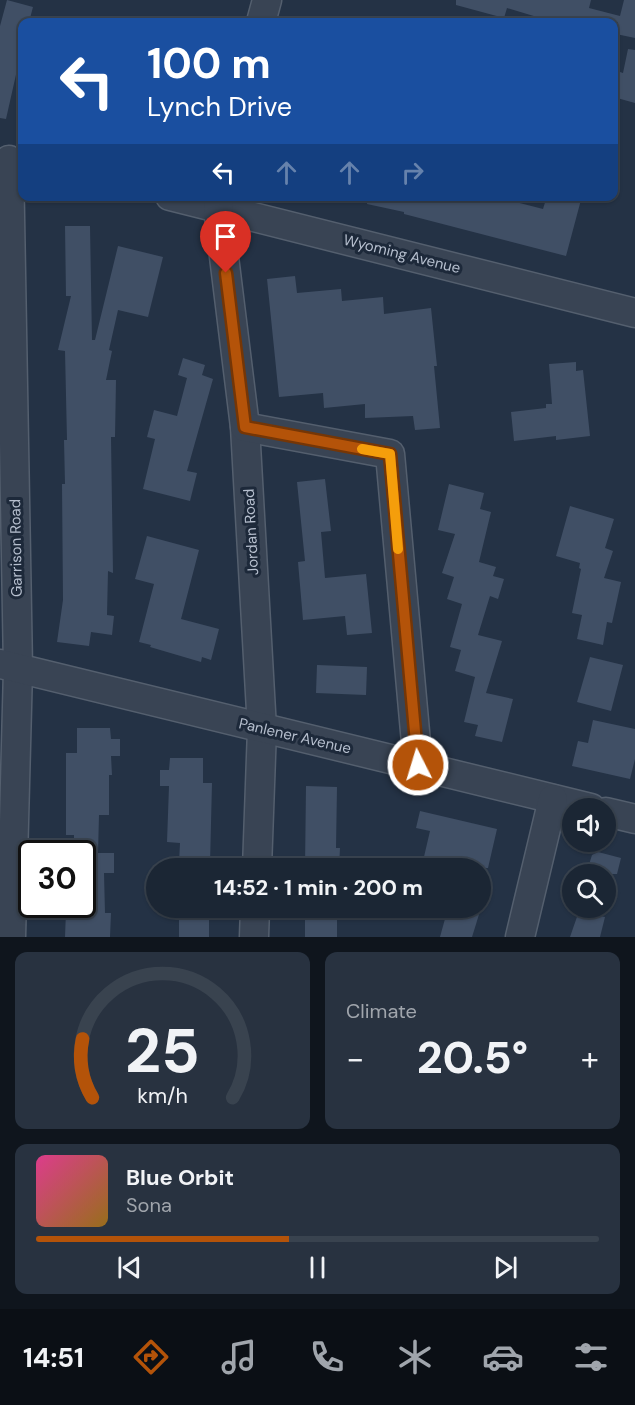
<!DOCTYPE html>
<meta charset="utf-8">
<style>
body{margin:0;font-family:"DM Sans",sans-serif;background:#283240;color:#f1f3f6;height:100vh;display:flex;flex-direction:column;font-size:22px;white-space:nowrap}
*{box-sizing:border-box;margin:0}
p{font-size:20px;color:#a0a5ac}
.icon{flex:none;width:33px;height:33px;fill:none;stroke:currentColor;stroke-width:2;stroke-linecap:round;stroke-linejoin:round}
.map{position:relative;height:937px;overflow:hidden}
.panel{display:flex;flex-direction:column;gap:15px;padding:15px;background:#0f151d;flex:1}
.panel>*{flex:none}
.banner{position:absolute;left:18px;top:18px;width:600px;height:183px;border-radius:12px;box-shadow:0 2px 4px #0004,0 0 0 2px #39434f;background:#1a4fa0;color:#fff;overflow:hidden}
.buttons{position:absolute;left:562px;top:798px;display:grid;gap:12px}
.buttons a{display:grid;place-items:center;width:54px;height:54px;border-radius:50%;background:#1b2634;box-shadow:0 2px 4px #0004,0 0 0 2px #39434f;font-size:30px}
.speed{position:absolute;left:18px;top:840px;display:flex;gap:12px;font-size:30px;font-weight:700;text-align:center}
.speed>*{display:grid;place-content:center;width:78px;height:78px;border-radius:50%;background:#1b2634;box-shadow:0 2px 4px #0004,0 0 0 2px #39434f;line-height:1}
.speed .limit{border:3px solid #111;border-radius:9px;background:#fff;color:#111}
.pin{position:absolute;display:grid;place-items:center;width:51px;height:51px;color:#fff;margin:-62px -26px;border-radius:50% 50% 50% 0;rotate:-45deg;box-shadow:0 0 6px #0007}
.pin .icon{rotate:45deg}
.me{position:absolute;width:66px;margin:-33px;rotate:355deg;stroke-linejoin:round;filter:drop-shadow(0 0 4px #0008)}
.turn{display:flex;align-items:center;gap:21px;height:126px;padding:0 30px;font-size:27px}
.turn .icon{width:78px;height:78px;stroke-width:2.5}
.turn b{display:block;font-size:42px;line-height:51px}
.lanes{display:flex;align-items:center;height:57px;padding:0 30px;background:#0003;justify-content:center;gap:30px;direction:ltr}
.lanes .off{opacity:.35}
.big{font-size:45px;font-weight:700;line-height:1.1}
.panel .card{flex:1;display:flex;flex-direction:column;justify-content:center;gap:9px;min-width:0;padding:0 21px;border-radius:12px;background:#283240}
.panel .dial{align-items:center;gap:0}
.dial svg{height:156px;overflow:visible;fill:none;stroke:#39434f;stroke-width:7;stroke-linecap:round;text-anchor:middle}
.dial text{fill:#f1f3f6;stroke:none}
.song{display:flex;align-items:center;gap:18px}
.cover{width:72px;height:72px;border-radius:9px;background:linear-gradient(135deg,hsl(330 70% 55%),hsl(40 70% 35%))}
.played{height:6px;border-radius:3px;background:linear-gradient(90deg,#b45309 45%,#39434f 45%)}
.keys{display:flex;justify-content:space-around;direction:ltr}
.heat{display:flex;justify-content:space-between;align-items:center;font-size:33px;direction:ltr}
.panel .tiles{flex:1;display:grid;gap:15px;grid-template-columns:1fr 1fr}
.card:last-child{grid-column:span 2}
.trip{position:absolute;left:146px;top:858px;width:345px;height:60px;border-radius:30px;background:#1b2634;box-shadow:0 2px 4px #0004,0 0 0 2px #39434f;font-weight:700;line-height:60px;text-align:center}
.menu{display:flex;height:96px;justify-content:space-around;align-items:center;background:#0b0f15;color:#a0a5ac}
.menu .icon{width:42px;height:42px}
.menu .current{color:#b45309}
.menu b{font-size:27px;color:#f1f3f6}
.map>svg:first-child{display:block}
.building{fill:#404f65}
.lines{fill:none;stroke-linecap:round;stroke-linejoin:round}
.minor-casing{stroke:#545f6e;stroke-width:31}
.minor{stroke:#394454;stroke-width:28}
.route-casing{stroke:#753606;stroke-width:15}
.route{stroke:#b45309;stroke-width:10}
.slow{stroke:#f59e0b;stroke-width:10}
.labels{text-anchor:middle;dominant-baseline:central;stroke-width:6;stroke-linejoin:round;paint-order:stroke}
.street-label{font-size:15px;fill:#b6bfce;stroke:#1d293a}
</style>
<div class="map">
<svg width="635" height="937" viewBox="0 0 635 937">
<rect width="100%" height="100%" fill="#243245"/>
<!-- building -->
<g class="building">
<polygon points="7,0 33,7 29,22 22,22 22,48 6,119 0,118 0,26"/>
<polygon points="456,0 591,0 589,8 620,16 624,0 635,0 635,38 616,34 618,22 536,22 537,17 507,8 504,18 456,5"/>
<polygon points="628,49 635,50 635,103 617,98 618,93 614,92 614,70 623,73"/>
<polygon points="368,196 492,196 543,209 547,196 582,196 566,256 404,214 404,212 367,204"/>
<polygon points="65,226 90,226 92,340 95,340 118,246 163,257 148,317 118,310 109,350 112,351 106,380 116,380 115,437 111,437 113,573 108,571 107,615 114,616 112,635 91,632 89,646 57,642 63,600 62,484 65,484 64,440 67,440 65,351 58,350 71,296 66,296"/>
<polygon points="295,276 297,293 341,289 342,301 383,297 384,314 431,308 437,366 434,366 440,428 415,430 413,416 365,418 365,404 324,408 323,393 279,397 267,279"/>
<polygon points="183,358 205,365 202,375 213,379 187,471 197,473 190,501 143,489 155,439 147,437 154,410 177,416 187,378 178,375"/>
<polygon points="576,362 576,371 583,370 590,436 556,440 556,436 514,441 511,412 546,408 546,404 552,404 549,364"/>
<polygon points="325,479 331,531 321,532 325,578 366,574 372,633 347,635 345,616 303,620 298,562 305,561 297,482"/>
<polygon points="449,484 484,493 480,509 491,512 479,562 496,567 493,576 504,579 498,599 490,596 478,635 502,641 486,693 513,699 502,742 475,736 478,725 464,722 475,677 455,671 461,650 450,647 462,604 447,599 454,577 442,573 455,534 438,530"/>
<polygon points="570,506 614,519 605,548 613,551 604,578 621,582 612,623 607,622 603,645 577,639 582,615 572,613 581,569 579,568 580,563 556,556"/>
<polygon points="147,536 199,550 181,619 219,629 211,660 202,657 201,662 150,647 151,645 139,642 154,584 135,579"/>
<polygon points="590,657 623,665 611,711 577,702"/>
<polygon points="317,665 367,667 366,695 316,693"/>
<polygon points="593,720 635,729 635,759 630,779 572,766 578,741 588,743"/>
<polygon points="77,728 110,728 111,739 120,739 120,756 111,756 112,775 109,775 109,815 99,815 98,853 114,853 114,873 104,873 105,913 111,913 110,937 65,937 66,911 82,912 82,854 74,854 74,835 66,835 66,753 77,753"/>
<polygon points="170,758 203,758 203,783 212,783 210,864 179,863 180,843 167,842 169,786 160,786 160,770 169,770"/>
<polygon points="306,786 337,787 336,848 340,848 339,868 305,868"/>
<polygon points="420,811 497,829 488,868 455,868 423,861 430,831 416,828"/>
<polygon points="598,852 621,858 617,874 586,874 592,855"/>
<rect x="179" y="908" width="30" height="29"/>
<polygon points="448,908 481,908 472,937 440,937"/>
<polygon points="579,911 605,917 600,937 570,937"/>
<rect x="305" y="914" width="32" height="23"/>
</g>
<g class="lines">
<defs>
<g id="minor">
<polyline points="261,22 267,0"/>
<polyline points="9,160 18,669 11,937"/>
<polyline points="170,196 635,313"/>
<polyline points="220,196 218,208 245,427 262,729 257,868"/>
<polyline points="245,427 390,454 418,765"/>
<polyline points="1,664 591,808"/>
<polyline points="606,812 635,819"/>
<polyline points="254,937 255,908"/>
<polyline points="520,937 553,799"/>
</g>
</defs>
<!-- minor casing -->
<use href="#minor" class="minor-casing"/>
<!-- minor -->
<use href="#minor" class="minor"/>
</g>
<g class="lines">
<defs>
<polyline id="route" points="226,273 245,427 390,454 418,765"/>
</defs>
<!-- route casing -->
<use href="#route" class="route-casing"/>
<!-- route -->
<use href="#route" class="route"/>
<!-- slow -->
<polyline class="slow" points="362,449 390,454 398,549"/>
</g>
<g class="labels">
<!-- street labels -->
<g class="street-label">
<text transform="translate(402 254) rotate(14)">Wyoming Avenue</text>
<text transform="translate(251 532) rotate(-93)">Jordan Road</text>
<text transform="translate(16 548) rotate(-91)">Garrison Road</text>
<text transform="translate(295 736) rotate(13)">Panlener Avenue</text>
</g>
</g>
</svg>
<div class="buttons">
<a><svg class="icon" aria-label="sound" viewBox="0 0 24 24"><path d="M4 9h4l5-4v14l-5-4H4zM17 9q2 3 0 6"/></svg></a>
<a><svg class="icon" aria-label="search" viewBox="0 0 24 24"><circle cx="10" cy="10" r="6"/><path d="M15 15l6 6"/></svg></a>
</div>
<div class="speed"><div class="limit">30</div></div>
<div class="pin" style="left:226px;top:273px;background:#d93025"><svg class="icon" aria-label="arrive" viewBox="0 0 24 24"><path d="M6 21V4h12l-3 4 3 4H6"/></svg></div>
<svg class="me" style="left:418px;top:765px" viewBox="-20 -20 40 40"><circle r="17" fill="#b45309" stroke="#fff" stroke-width="3"/><path d="M0-11L8 9 0 5-8 9z" fill="#fff"/></svg>
<div class="trip">14:52 · 1 min · 200 m</div>
<div class="banner">
<div class="turn"><svg class="icon" aria-label="left" viewBox="0 0 24 24"><path d="M17 20v-9H6M10 6l-5 5 5 5"/></svg><div><b>100 m</b>Lynch Drive</div></div>
<div class="lanes"><svg class="icon" aria-label="left" viewBox="0 0 24 24"><path d="M17 20v-9H6M10 6l-5 5 5 5"/></svg><svg class="icon off" aria-label="ahead" viewBox="0 0 24 24"><path d="M12 20V5M6 11l6-6 6 6"/></svg><svg class="icon off" aria-label="ahead" viewBox="0 0 24 24"><path d="M12 20V5M6 11l6-6 6 6"/></svg><svg class="icon off" aria-label="right" viewBox="0 0 24 24"><path d="M7 20v-9h11M14 6l5 5-5 5"/></svg></div>
</div>
</div>
<section class="panel">
<div class="tiles">
<div class="card dial"><svg viewBox="0 0 100 80">
<path d="M14 69A42 42 0 1 1 86 69"/>
<path d="M14 69A42 42 0 0 1 9 39" stroke="#b45309"/>
<text x="50" y="56" font-size="32" font-weight="700">25</text>
<text x="50" y="72" font-size="11">km/h</text>
</svg></div>
<div class="card"><p>Climate</p>
<div class="heat"><a>−</a><b class="big">20.5°</b><a>+</a></div>
</div>
<div class="card">
<div class="song"><i class="cover"></i><div><b>Blue Orbit</b><p>Sona</p></div></div>
<div class="played"></div>
<div class="keys"><svg class="icon" aria-label="previous" viewBox="0 0 24 24"><path d="M18 5L8 12l10 7zM5 5v14"/></svg><svg class="icon" aria-label="pause" viewBox="0 0 24 24"><path d="M8 5v14M16 5v14"/></svg><svg class="icon" aria-label="next" viewBox="0 0 24 24"><path d="M6 5l10 7-10 7zM19 5v14"/></svg></div>
</div>
</div>
</section>
<nav class="menu">
<b>14:51</b>
<svg class="icon current" aria-label="directions" viewBox="0 0 24 24"><path d="M12 3l9 9-9 9-9-9zM9 14v-3h6M13 9l2 2-2 2"/></svg>
<svg class="icon" aria-label="music" viewBox="0 0 24 24"><path d="M9 18V5l10-2v13"/><circle cx="6" cy="18" r="3"/><circle cx="16" cy="16" r="3"/></svg>
<svg class="icon" aria-label="phone" viewBox="0 0 24 24"><path d="M5 4h4l2 5-3 2q2 4 5 5l2-3 5 2v4C11 20 4 13 5 4z"/></svg>
<svg class="icon" aria-label="climate" viewBox="0 0 24 24"><path d="M12 3v18M4 7l16 10M4 17L20 7"/></svg>
<svg class="icon" aria-label="car" viewBox="0 0 24 24"><path d="M5 17H2v-5l4-1 3-4h7l3 4 3 1v5h-3M9 17h6M6 11h13"/><circle cx="7" cy="17" r="2"/><circle cx="17" cy="17" r="2"/></svg>
<svg class="icon" aria-label="filters" viewBox="0 0 24 24"><path d="M4 7h16M4 17h16"/><circle cx="9" cy="7" r="2"/><circle cx="15" cy="17" r="2"/></svg>
</nav>
